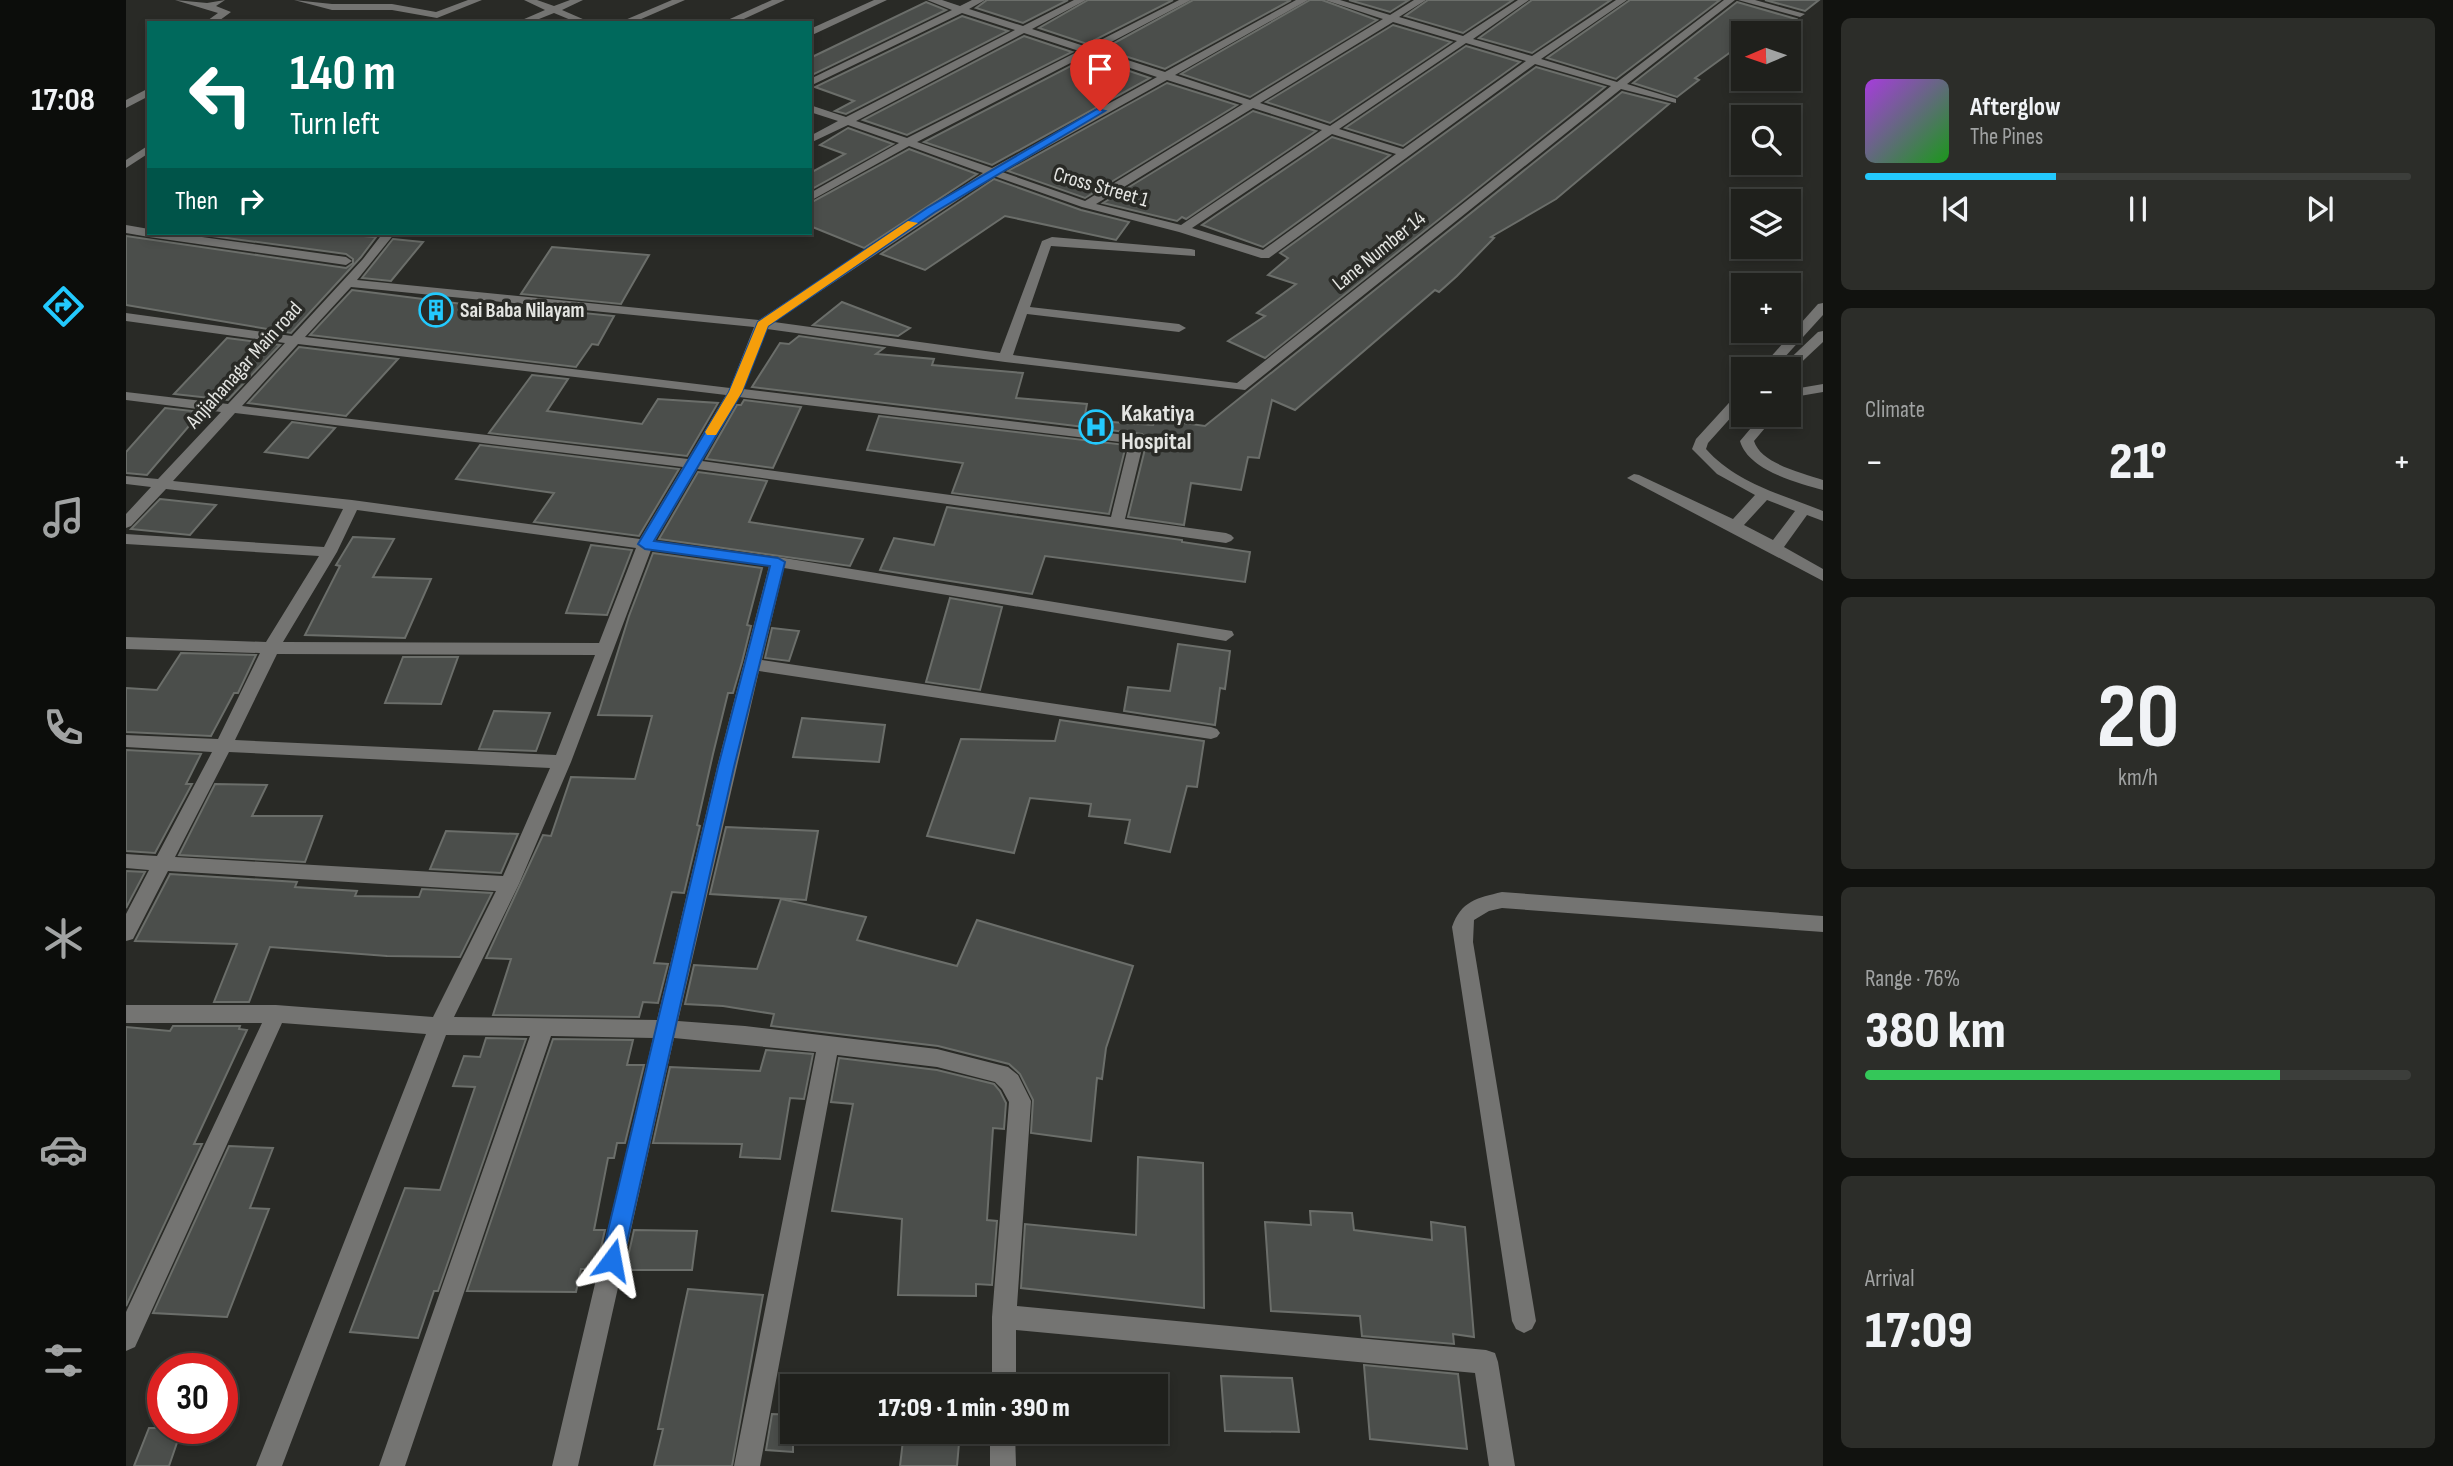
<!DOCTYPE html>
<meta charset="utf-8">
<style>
body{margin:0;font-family:"Sofia Sans Condensed",sans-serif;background:#2c2d29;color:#f1f3f6;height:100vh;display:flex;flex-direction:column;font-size:26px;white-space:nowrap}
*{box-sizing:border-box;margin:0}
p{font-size:23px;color:#a1a3a3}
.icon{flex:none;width:38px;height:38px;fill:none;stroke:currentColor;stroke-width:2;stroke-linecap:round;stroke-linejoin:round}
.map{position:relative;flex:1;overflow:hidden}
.panel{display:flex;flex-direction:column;gap:18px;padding:18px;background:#11120f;width:630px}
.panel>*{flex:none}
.hud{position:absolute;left:21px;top:21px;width:665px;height:214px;border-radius:0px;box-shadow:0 4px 10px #0003,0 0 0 2px #3c3e3b;background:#00695c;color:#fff;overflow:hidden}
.needle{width:46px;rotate:268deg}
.controls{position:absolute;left:1605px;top:21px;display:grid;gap:14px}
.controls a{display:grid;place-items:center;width:70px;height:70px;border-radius:0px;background:#1f201c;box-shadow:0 4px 10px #0003,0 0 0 2px #3c3e3b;font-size:35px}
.speed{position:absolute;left:21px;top:1353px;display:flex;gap:14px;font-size:35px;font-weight:700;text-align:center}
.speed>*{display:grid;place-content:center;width:91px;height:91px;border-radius:50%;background:#1f201c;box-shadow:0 4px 10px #0003,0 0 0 2px #3c3e3b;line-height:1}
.speed .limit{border:10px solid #d22;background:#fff;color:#111}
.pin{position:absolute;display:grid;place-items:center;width:60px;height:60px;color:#fff;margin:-72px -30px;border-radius:50% 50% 50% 0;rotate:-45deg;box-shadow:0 0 7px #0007}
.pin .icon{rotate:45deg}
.me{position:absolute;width:77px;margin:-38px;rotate:13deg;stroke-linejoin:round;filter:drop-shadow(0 0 5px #0008)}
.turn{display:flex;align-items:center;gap:24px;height:147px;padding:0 28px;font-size:32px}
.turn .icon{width:91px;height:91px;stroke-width:2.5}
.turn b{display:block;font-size:49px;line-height:60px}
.then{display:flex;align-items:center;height:66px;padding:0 28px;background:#0003;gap:14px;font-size:26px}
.big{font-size:52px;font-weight:800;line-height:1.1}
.panel .tile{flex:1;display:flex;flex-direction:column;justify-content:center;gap:10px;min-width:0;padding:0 24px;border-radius:10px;background:#2c2d29}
.panel .dial{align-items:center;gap:0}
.dial b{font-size:91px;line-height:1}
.song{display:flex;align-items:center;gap:21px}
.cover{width:84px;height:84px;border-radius:10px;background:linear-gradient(135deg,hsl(280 70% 55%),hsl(120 70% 35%))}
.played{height:7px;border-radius:4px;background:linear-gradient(90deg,#23c9fe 35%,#3c3e3b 35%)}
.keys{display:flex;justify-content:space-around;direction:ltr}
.heat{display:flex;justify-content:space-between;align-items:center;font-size:38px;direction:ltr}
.charge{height:10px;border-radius:5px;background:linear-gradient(90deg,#34c759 76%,#3c3e3b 0)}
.trip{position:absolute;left:654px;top:1374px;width:388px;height:70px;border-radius:0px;background:#1f201c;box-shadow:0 4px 10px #0003,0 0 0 2px #3c3e3b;font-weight:800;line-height:70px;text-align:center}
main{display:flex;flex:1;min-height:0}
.tab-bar{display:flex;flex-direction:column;width:126px;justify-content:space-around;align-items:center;background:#0c0d0b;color:#a1a3a3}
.tab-bar .icon{width:49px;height:49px}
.tab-bar .selected{color:#23c9fe}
.tab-bar b{font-size:32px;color:#f1f3f6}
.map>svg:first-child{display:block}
.building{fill:#4b4e4b;stroke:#6b6e6a;stroke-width:2}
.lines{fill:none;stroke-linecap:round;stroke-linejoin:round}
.minor{fill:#747472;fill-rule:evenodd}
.route{fill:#1a73e8;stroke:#114b97;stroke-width:2}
.slow{fill:#f59e0b}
.labels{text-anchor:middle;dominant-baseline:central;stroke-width:7;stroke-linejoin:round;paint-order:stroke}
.far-street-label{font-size:21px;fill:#e4e5e2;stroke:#292a26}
.far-poi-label{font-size:21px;font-weight:bold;fill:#e4e5e2;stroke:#292a26;text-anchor:start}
.poi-label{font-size:24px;font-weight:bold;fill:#e4e5e2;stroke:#292a26;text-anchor:start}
</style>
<main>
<nav class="tab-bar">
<b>17:08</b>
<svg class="icon selected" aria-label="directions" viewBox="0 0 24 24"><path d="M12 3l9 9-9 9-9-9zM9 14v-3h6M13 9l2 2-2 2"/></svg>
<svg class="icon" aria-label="music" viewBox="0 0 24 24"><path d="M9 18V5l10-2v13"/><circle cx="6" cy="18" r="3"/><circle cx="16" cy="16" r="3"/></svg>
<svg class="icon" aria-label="phone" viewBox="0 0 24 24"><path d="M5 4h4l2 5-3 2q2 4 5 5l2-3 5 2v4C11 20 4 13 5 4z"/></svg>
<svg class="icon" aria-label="climate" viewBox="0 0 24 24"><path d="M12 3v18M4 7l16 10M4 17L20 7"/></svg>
<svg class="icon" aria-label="car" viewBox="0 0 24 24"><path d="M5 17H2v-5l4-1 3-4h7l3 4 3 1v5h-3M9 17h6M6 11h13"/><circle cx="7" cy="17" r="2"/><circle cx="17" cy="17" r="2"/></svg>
<svg class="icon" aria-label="filters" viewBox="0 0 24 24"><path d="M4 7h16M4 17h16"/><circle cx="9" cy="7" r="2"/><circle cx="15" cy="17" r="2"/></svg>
</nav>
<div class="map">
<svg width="1697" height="1466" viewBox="0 0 1697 1466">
<rect width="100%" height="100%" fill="#292a26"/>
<!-- building -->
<g class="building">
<polygon points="861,0 942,0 897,23 850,8"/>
<polygon points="962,0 1047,0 961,44 913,28"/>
<polygon points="1067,0 1165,0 1039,69 977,49"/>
<polygon points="1184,0 1196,0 1251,20 1124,97 1055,74"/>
<polygon points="1223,0 1283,0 1264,12"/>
<polygon points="1302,0 1387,0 1337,33 1279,16"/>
<polygon points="1406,0 1485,0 1406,53 1353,38"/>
<polygon points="1504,0 1594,0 1490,79 1421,58"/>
<polygon points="1639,0 1693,0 1679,11"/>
<polygon points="800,2 820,10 684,76 684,58"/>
<polygon points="1611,2 1670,19 1651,33 1617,33 1617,43 1569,78 1573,80 1551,97 1507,83"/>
<polygon points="836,16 882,31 720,114 709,111 728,101 689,87"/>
<polygon points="1267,25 1325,42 1204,123 1140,102"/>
<polygon points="898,36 946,52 781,135 737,120"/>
<polygon points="1340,46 1394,62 1277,146 1219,128"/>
<polygon points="962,57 1024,78 866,165 798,142"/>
<polygon points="1410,67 1479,87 1139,358 1102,341 1139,316 1131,313 1170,284 1142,275 1162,258 1154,253"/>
<polygon points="1041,83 1111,105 959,198 882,171"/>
<polygon points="1496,92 1543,104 1430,199 1365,237 1368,238 1331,276 1313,292 1309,290 1169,410 1146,400 1133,458 1122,457 1115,490 1065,483 1058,525 1002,517 1021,441 1016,434 626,387 654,343 663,344 673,336 758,348 750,354 808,359 806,365 897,373 890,398 961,404 958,420 1027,425 1029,419 1079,426"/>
<polygon points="1127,111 1190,131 1060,219 1056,217 1051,221 977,203"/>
<polygon points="722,128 767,144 684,190 684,173 719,154 694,145"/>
<polygon points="1206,137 1264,155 1137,247 1076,225"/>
<polygon points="783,149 851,174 738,248 684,226 684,203"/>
<polygon points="868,179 955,210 1003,222 990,240 879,216 799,270 755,254"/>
<polygon points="64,233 200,233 250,237 235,257 165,333 0,305 0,236 220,268 227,263 227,259 220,254"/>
<polygon points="267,239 297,242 265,281 236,278"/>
<polygon points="426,247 523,255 495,304 395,294"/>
<polygon points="226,290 384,310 387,306 488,316 472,345 466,344 450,367 184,335"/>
<polygon points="716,302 784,328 772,336 687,325"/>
<polygon points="101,338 154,345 102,400 48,394"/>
<polygon points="173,347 272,359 220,416 122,403"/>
<polygon points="406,375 442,379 421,411 516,424 532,399 592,403 561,456 363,433"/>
<polygon points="618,400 675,407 647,468 580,459 611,405 615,405"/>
<polygon points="39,408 75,412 21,475 0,473 0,452"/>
<polygon points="753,416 1000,445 983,514 826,493 837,463 741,450"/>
<polygon points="166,422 209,428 182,458 139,452"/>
<polygon points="354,445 553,469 513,536 408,522 428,493 330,479"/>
<polygon points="572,472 641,481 623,522 737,539 724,566 533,539"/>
<polygon points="34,499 90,505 64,535 5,529"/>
<polygon points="821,507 1056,540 1056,542 1124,552 1119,582 919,556 906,594 754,570 768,538 808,545"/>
<polygon points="227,537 268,539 247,577 305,579 279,638 179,635 214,566 210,565"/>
<polygon points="465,545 506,550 481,615 440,613"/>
<polygon points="527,553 636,568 621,625 625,626 616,662 607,693 602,693 587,754 571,825 574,826 558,893 546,892 528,963 542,964 532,1003 517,1002 513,1017 367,1015 385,959 360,958 417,835 425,836 445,777 509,779 526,716 472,715 503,616"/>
<polygon points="824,598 876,607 854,690 800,682"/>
<polygon points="646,628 673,631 663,661 639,658"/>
<polygon points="1052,644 1104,651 1099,689 1094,688 1089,725 998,711 1002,687 1044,691"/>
<polygon points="55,653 130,655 112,693 108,693 85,736 0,732 0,688 31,690"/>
<polygon points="277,657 332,657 315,704 259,703"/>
<polygon points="368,711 424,713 410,751 353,749"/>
<polygon points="676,718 759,725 753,762 667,757"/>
<polygon points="934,720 1078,741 1071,787 1061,786 1044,852 999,843 1004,820 963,816 965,804 904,798 888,853 801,836 835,739 929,741"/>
<polygon points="0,750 75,754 60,784 66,784 29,853 0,851"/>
<polygon points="89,784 141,785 126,816 196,816 179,862 53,855"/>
<polygon points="600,827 692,831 680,900 584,894"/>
<polygon points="320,831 392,834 375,873 304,869"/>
<polygon points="0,871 19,872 0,908"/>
<polygon points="44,874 171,882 169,887 231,891 229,896 293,897 296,889 366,893 334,957 261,956 144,947 123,1002 88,1002 111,944 9,941"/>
<polygon points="655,899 740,917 731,940 831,966 851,920 1007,966 980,1048 976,1079 971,1078 965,1141 905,1133 907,1100 894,1074 883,1064 812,1046 645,1026 648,1014 597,1006 559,1004 568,965 631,969"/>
<polygon points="47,1026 114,1026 113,1029 121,1030 68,1144 76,1144 0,1306 0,1027 44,1031"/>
<polygon points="360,1038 400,1039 312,1291 308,1291 292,1338 224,1332 279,1188 314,1190 349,1087 327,1086 338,1056 354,1057"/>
<polygon points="427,1039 507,1040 501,1065 518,1065 499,1143 491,1143 488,1158 482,1158 468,1230 479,1230 470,1269 455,1269 450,1292 341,1291"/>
<polygon points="640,1050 687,1054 678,1099 664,1098 654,1159 614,1157 616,1144 527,1143 544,1067 634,1071"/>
<polygon points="713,1058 811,1070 868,1084 874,1091 880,1103 878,1129 867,1128 861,1220 871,1221 866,1285 850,1284 850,1296 772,1295 776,1219 706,1211 727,1104 705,1102"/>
<polygon points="103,1146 147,1148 124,1208 143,1209 101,1317 27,1313"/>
<polygon points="1012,1157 1077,1163 1078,1308 895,1288 899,1224 1010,1235"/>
<polygon points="1184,1211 1226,1213 1228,1230 1306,1240 1305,1222 1339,1227 1348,1337 1327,1334 1328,1344 1236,1336 1234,1316 1145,1311 1139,1222 1185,1225"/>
<polygon points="508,1230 571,1231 566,1270 499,1270"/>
<polygon points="562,1289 637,1295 606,1466 528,1466 537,1429 532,1429"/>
<polygon points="1238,1365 1332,1374 1341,1449 1244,1439"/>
<polygon points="1095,1376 1166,1378 1173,1432 1099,1431"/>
<polygon points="646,1414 667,1415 667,1452 640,1450"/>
<polygon points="23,1428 56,1428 43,1466 8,1466"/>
<polygon points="778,1432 834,1432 831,1466 774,1466"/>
</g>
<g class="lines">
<!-- minor -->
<g class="minor">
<polygon points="49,0 81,3 99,0 90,6 105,12 90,23 78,23 92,13"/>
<polygon points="168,0 206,4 266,4 310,12 342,0 356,0 311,18 266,10 206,10"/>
<polygon points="398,0 411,0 428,6 444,0 457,0 436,10 466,23 452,23 428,13 403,23 389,23 419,10"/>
<polygon points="546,0 559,0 506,23 492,23"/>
<polygon points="646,0 659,0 609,23 595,23"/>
<polygon points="748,0 761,0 684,36 684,29"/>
<path d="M801 0H816L834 6 846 0H859L843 9 897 26 948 0H960L906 29 961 47 1053 0H1065L970 50 1039 72 1170 0H1182L1049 75 1124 100 1257 19 1199 0H1214L1264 15 1288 0H1300L1273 17 1337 36 1392 0H1403L1347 39 1406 56 1490 0H1501L1415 59 1491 82 1598 0H1609L1501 84 1550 99V103L1495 89 1119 390 879 362 641 329 617 389 1016 437 1018 440 999 519 1100 533 1105 535 1108 538 1105 541 1100 543 571 469 529 541 652 557 1106 631 1108 635 1100 641 658 568 636 660 1085 727 1091 729 1094 733 1091 737 1085 739 633 671 552 1021 619 1026 811 1049 882 1067 892 1075 905 1101 891 1306 1360 1350 1369 1353 1372 1362 1389 1466H1363L1349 1373 890 1330V1386H866V1317L883 1102 876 1089 869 1082 811 1067 711 1055 634 1466H608L690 1052 548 1038 452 1466H426L527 1038 425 1036 279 1466H253L404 1036 320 1035 156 1466H130L300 1034 156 1023 9 1347 0 1351V1312L136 1023H0V1005H150L307 1017 370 891 42 871 7 939 0 941V914L23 870 0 868V854L31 856 86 752 0 747V735L92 739 134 653 0 649V637L140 642 193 556 0 544V534L198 547 217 509 40 489 5 526 0 528V514L25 487 0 484V476L32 479 95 412 0 400V392L102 404 159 343 0 321V313L166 336 237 259 257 233H269L231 280 633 320 857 173 783 146 684 201V193L773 143 722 125 684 143V136L712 121 684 112V105L720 117 889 30 836 13 684 86V79L826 10ZM1267 22 1331 41 1204 126 1134 103ZM898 33 953 51 781 138 730 121ZM1340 43 1400 61 1277 149 1213 129ZM962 54 1031 77 866 168 791 142ZM1409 64 1485 86 1111 383 887 355 901 314 1053 332 1060 328 1053 324 904 307 925 246 1069 256V250L1065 249 926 237 916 241 874 353 648 322 868 176 956 207 1053 232 1135 258H1143ZM1041 80 1117 104 959 201 876 172ZM1127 108 1196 130 1055 225 970 204ZM1206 134 1270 154 1137 250 1066 228ZM225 287 628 327 604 388 179 337ZM172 344 600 395 562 459 116 406ZM613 397 1003 443 985 517 576 461ZM109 413 557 467 514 539 226 500 47 481ZM231 510 510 548 473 643 157 642 211 552ZM525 550 643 566 591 767 531 1020 328 1017 393 884 445 762ZM151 654 469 655 430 755 109 740ZM103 752 424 768 377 876 49 857Z"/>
<polygon points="1612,0 1629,0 1679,14 1674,17"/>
<polygon points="23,88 23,96 0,108 0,100"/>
<polygon points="23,145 23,153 0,168 0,160"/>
<polygon points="0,225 23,229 23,233 47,233 220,257 226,261 220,265 23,237 0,233"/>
<polygon points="1697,303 1697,315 1648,369 1634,369 1692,304"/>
<polygon points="1697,331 1697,342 1665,372 1653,369 1692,332"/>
<polygon points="1697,384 1697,392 1662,398 1662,390"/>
<path d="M1617 392V404L1582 443 1580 449C1610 483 1657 495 1697 511V521L1681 515 1658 547 1697 569V581L1501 478 1508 474 1513 475 1607 519 1629 495 1591 474 1566 449 1570 439 1612 393ZM1641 500 1669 511 1647 540 1618 525Z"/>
<path d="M1636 415H1650L1628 441C1635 464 1677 473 1697 480V490C1671 483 1622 470 1614 441Z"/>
<path d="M1376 892 1697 916V932L1376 908 1363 911 1348 920 1347 942 1410 1321 1406 1329 1398 1333 1390 1329 1386 1321 1326 927C1335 901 1351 898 1376 892Z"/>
<polygon points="864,1432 889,1432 890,1466 864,1466"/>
</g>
</g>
<!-- route -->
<polygon class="route" points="971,109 979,111 809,212 642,326 616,392 528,541 652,558 659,562 608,767 497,1260 493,1267 486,1270 479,1267 475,1260 592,767 644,566 519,549 512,544 603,392 632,322 801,208"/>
<!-- slow -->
<polygon class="slow" points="782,221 792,223 642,326 616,392 590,435 581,435 579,432 603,392 632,322"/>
<!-- icons -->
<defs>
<symbol id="building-ring" viewBox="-11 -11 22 22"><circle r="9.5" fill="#292a26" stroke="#23c9fe" stroke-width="1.5"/><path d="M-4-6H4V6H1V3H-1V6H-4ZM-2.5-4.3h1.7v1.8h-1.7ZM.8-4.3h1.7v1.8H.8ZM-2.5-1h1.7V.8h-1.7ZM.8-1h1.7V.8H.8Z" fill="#23c9fe"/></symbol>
<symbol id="hospital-ring" viewBox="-11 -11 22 22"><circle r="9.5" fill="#292a26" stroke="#23c9fe" stroke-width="1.5"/><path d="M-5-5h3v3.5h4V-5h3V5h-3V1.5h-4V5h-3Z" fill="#23c9fe"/></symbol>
</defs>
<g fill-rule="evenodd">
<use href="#building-ring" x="291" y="291" width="38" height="38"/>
<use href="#hospital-ring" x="951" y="408" width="38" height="38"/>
</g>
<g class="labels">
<!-- far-street labels -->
<g class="far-street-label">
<text transform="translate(975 187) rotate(16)">Cross Street 1</text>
<text transform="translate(1253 251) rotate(-39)">Lane Number 14</text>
<text transform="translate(118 365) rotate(-48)">Anjiahanagar Main road</text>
</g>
<!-- far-poi labels -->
<g class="far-poi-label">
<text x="334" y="310">Sai Baba Nilayam</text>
</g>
<!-- poi labels -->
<g class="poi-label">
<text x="995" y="413">Kakatiya<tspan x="995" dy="28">Hospital</tspan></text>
</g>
</g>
</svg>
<div class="controls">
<a><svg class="needle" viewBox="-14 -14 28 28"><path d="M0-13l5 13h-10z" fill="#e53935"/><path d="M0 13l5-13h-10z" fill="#a1a3a3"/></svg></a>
<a><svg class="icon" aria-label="search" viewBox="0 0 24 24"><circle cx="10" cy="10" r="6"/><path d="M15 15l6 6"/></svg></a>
<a><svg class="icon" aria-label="layers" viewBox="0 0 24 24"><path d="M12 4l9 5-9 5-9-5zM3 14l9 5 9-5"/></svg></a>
<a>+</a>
<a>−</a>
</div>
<div class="speed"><div class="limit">30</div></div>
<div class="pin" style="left:974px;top:111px;background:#d93025"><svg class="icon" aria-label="arrive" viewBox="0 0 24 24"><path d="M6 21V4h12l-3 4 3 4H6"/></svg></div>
<svg class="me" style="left:486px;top:1260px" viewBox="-20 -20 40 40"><path d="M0-17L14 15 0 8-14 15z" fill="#1a73e8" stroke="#fff" stroke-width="4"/></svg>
<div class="trip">17:09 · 1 min · 390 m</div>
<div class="hud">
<div class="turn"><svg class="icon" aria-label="left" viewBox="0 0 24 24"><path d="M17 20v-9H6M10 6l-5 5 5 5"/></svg><div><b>140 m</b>Turn left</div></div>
<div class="then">Then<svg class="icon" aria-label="right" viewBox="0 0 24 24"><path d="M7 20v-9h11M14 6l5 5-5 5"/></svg></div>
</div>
</div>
<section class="panel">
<div class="tile">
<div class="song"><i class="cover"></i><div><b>Afterglow</b><p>The Pines</p></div></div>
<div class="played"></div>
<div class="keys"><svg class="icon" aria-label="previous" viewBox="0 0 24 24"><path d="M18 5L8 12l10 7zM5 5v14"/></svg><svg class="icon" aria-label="pause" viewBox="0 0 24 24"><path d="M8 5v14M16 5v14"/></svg><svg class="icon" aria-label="next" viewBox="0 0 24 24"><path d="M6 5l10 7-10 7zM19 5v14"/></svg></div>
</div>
<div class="tile"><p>Climate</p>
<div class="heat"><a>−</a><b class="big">21°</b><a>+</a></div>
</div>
<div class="tile dial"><b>20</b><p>km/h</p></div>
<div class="tile"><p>Range · 76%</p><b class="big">380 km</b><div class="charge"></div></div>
<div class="tile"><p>Arrival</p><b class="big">17:09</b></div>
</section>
</main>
